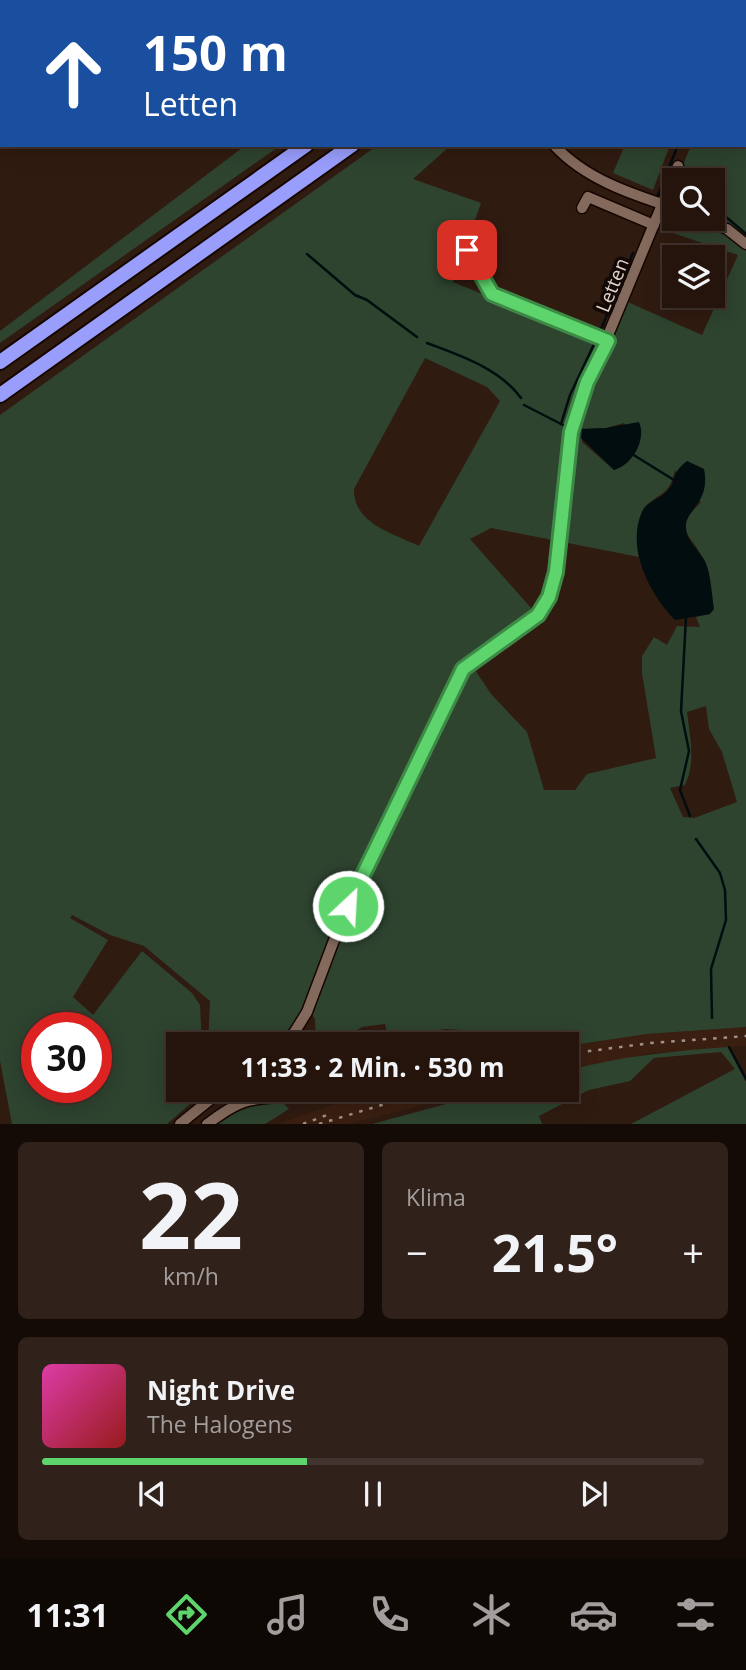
<!DOCTYPE html>
<html lang="de">
<meta charset="utf-8">
<style>
body{margin:0;font-family:"Open Sans",sans-serif;background:#30211a;color:#f1f3f6;height:100vh;display:flex;flex-direction:column;font-size:26px;white-space:nowrap}
*{box-sizing:border-box;margin:0}
p{font-size:23px;color:#a39e9d}
.icon{flex:none;width:38px;height:38px;fill:none;stroke:currentColor;stroke-width:2;stroke-linecap:round;stroke-linejoin:round}
.map{position:relative;height:1124px;overflow:hidden}
.details{display:flex;flex-direction:column;gap:18px;padding:18px;background:#140b07;flex:1}
.details>*{flex:none}
.guide{position:absolute;left:0px;top:0px;width:747px;height:147px;box-shadow:0 4px 18px #0003,0 0 0 2px #41332d;background:#1a4fa0;color:#fff;overflow:hidden}
.controls{position:absolute;left:662px;top:168px;display:grid;gap:14px}
.controls a{display:grid;place-items:center;width:63px;height:63px;border-radius:0px;background:#24140c;box-shadow:0 4px 18px #0003,0 0 0 2px #41332d;font-size:35px}
.speed{position:absolute;left:21px;top:1012px;display:flex;gap:14px;font-size:35px;font-weight:700;text-align:center}
.speed>*{display:grid;place-content:center;width:91px;height:91px;border-radius:50%;background:#24140c;box-shadow:0 4px 18px #0003,0 0 0 2px #41332d;line-height:1}
.speed .limit{border:10px solid #d22;background:#fff;color:#111}
.pin{position:absolute;display:grid;place-items:center;width:60px;height:60px;color:#fff;margin:-30px;border-radius:14px;box-shadow:0 4px 10px #0006}
.me{position:absolute;width:77px;margin:-38px;rotate:25deg;stroke-linejoin:round;filter:drop-shadow(0 0 5px #0008)}
.turn{display:flex;align-items:center;gap:24px;height:147px;padding:0 28px;font-size:32px}
.turn .icon{width:91px;height:91px;stroke-width:2.5}
.turn b{display:block;font-size:49px;line-height:60px}
.big{font-size:52px;font-weight:700;line-height:1.1}
.details .widget{flex:1;display:flex;flex-direction:column;justify-content:center;gap:10px;min-width:0;padding:0 24px;border-radius:10px;background:#30211a}
.details .dial{align-items:center;gap:0}
.dial b{font-size:91px;line-height:1}
.song{display:flex;align-items:center;gap:21px}
.cover{width:84px;height:84px;border-radius:10px;background:linear-gradient(135deg,hsl(320 70% 55%),hsl(0 70% 35%))}
.played{height:7px;border-radius:4px;background:linear-gradient(90deg,#5ed56c 40%,#41332d 40%)}
.keys{display:flex;justify-content:space-around;direction:ltr}
.heat{display:flex;justify-content:space-between;align-items:center;font-size:38px;direction:ltr}
.details .tiles{flex:1;display:grid;gap:18px;grid-template-columns:1fr 1fr}
.widget:last-child{grid-column:span 2}
.trip{position:absolute;left:166px;top:1032px;width:413px;height:70px;border-radius:0px;background:#24140c;box-shadow:0 4px 18px #0003,0 0 0 2px #41332d;font-weight:700;line-height:70px;text-align:center}
.tabs{display:flex;height:112px;justify-content:space-around;align-items:center;background:#0e0805;color:#a39e9d}
.tabs .icon{width:49px;height:49px}
.tabs .selected{color:#5ed56c}
.tabs b{font-size:32px;color:#f1f3f6}
.map>svg:first-child{display:block}
.built{fill:#3a1f11}
.green{fill:#2e442f;fill-rule:evenodd}
.water{fill:#010d0f}
.lines{fill:none;stroke-linecap:round;stroke-linejoin:round}
.stream{stroke:#010d0f;stroke-width:2.5}
.minor-casing{stroke:#170600;stroke-width:13}
.highway-casing{stroke:#170600;stroke-width:18}
.minor{stroke:#846a5d;stroke-width:10}
.highway{stroke:#999efd;stroke-width:14}
.rail{stroke:#a29189;stroke-width:2.5;stroke-dasharray:3.5 7;stroke-linecap:butt}
.route-casing{stroke:#3d8a46;stroke-width:18}
.route{stroke:#5ed56c;stroke-width:12}
.labels{text-anchor:middle;dominant-baseline:central;stroke-width:7;stroke-linejoin:round;paint-order:stroke}
.street-label{font-size:19px;fill:#e4d5ce;stroke:#120805}
</style>
<div class="map">
<svg width="746" height="1124" viewBox="0 0 746 1124">
<rect width="100%" height="100%" fill="#301b10"/>
<!-- built -->
<g class="built">
<polygon points="746,1027 746,1046 652,1053 567,1070 567,1046 647,1034"/>
<polygon points="377,1090 481,1090 350,1124 277,1124"/>
</g>
<!-- green -->
<g class="green">
<path d="M623 0H746V1027L647 1034 567 1046 484 1045 480 1031 445 1029 388 1039 385 1024 362 1027 343 1038 344 1045H316L315 1019 306 1006 300 1019 276 1045H208L210 1001 144 946 110 935 72 915 70 918 108 940 73 997 93 1015 142 951 192 993 200 1005 202 1045H178V1090L205 1091 167 1124H12L0 1061V415L378 145H451L413 179 481 203 453 282 601 343 621 299 702 335 738 255 658 228 674 189V219H712V180H677L691 145H746V2H621ZM425 358 487 387 500 401 419 546C392 533 353 523 354 489ZM624 423 637 448 628 462 614 470 582 442V429L606 428ZM675 470 701 502C669 534 695 534 702 559 707 577 707 596 710 614L696 617 700 627 677 626 667 645 654 637 642 656V673L656 758 587 774 575 790H544L527 732 491 694 473 667 459 665 532 609 470 539 491 528 639 557C635 547 637 517 644 508 660 491 669 497 675 470ZM706 706 709 729 722 752 737 802 694 818 683 817 670 788 685 785C696 762 690 737 687 712ZM37 1027H96V1087H37Z"/>
<polygon points="246,145 281,145 0,343 0,331"/>
<polygon points="625,145 670,145 653,190 613,173"/>
<path d="M728 1047 746 1082V1124H631L735 1069 721 1052 654 1058 630 1081 589 1090 539 1116 542 1124H372L498 1090H567V1071C620 1056 674 1051 728 1047Z"/>
<polygon points="279,1099 289,1109 265,1124 213,1124 232,1111"/>
</g>
<!-- water -->
<g class="water">
<path d="M639 422C647 440 632 465 614 470L581 438 582 429 606 428Z"/>
<path d="M687 461 704 469C711 504 684 509 686 528 687 544 703 552 707 566 711 579 712 595 714 609L710 614 675 620C649 594 626 547 642 512 646 502 660 499 667 491 678 480 669 475 687 461Z"/>
</g>
<g class="lines">
<!-- stream -->
<g class="stream">
<polyline points="658,195 678,145"/>
<polyline points="712,212 726,217 746,234"/>
<polyline points="307,254 355,295 367,300 417,337"/>
<polyline points="599,334 633,253"/>
<path d="M427 343C461 356 499 368 521 398"/>
<polyline points="524,405 563,425"/>
<polyline points="561,424 570,395 596,340"/>
<polyline points="632,454 674,480"/>
<polyline points="686,617 681,711 689,751 680,790 690,816"/>
<polyline points="696,839 720,873 725,890 726,920 711,969 712,1018"/>
<polyline points="729,1047 746,1079"/>
</g>
<defs>
<g id="minor">
<path d="M554 145C585 179 631 194 674 208"/>
<polyline points="582,208 588,197 654,225"/>
<polyline points="703,219 727,229 746,244"/>
<polyline points="467,250 492,294 608,341"/>
<polyline points="294,1033 302,1045"/>
<polyline points="279,1045 294,1033 307,1012 339,927 463,669 538,616 549,597 557,572 566,462 580,403 678,166"/>
<polyline points="180,1124 222,1090"/>
<path d="M207 1124C220 1115 233 1105 248 1101 264 1097 278 1099 293 1090"/>
</g>
<g id="highway">
<polyline points="510,2 512,0"/>
<polyline points="553,2 556,0"/>
<polyline points="0,362 306,145"/>
<polyline points="0,395 352,145"/>
</g>
</defs>
<!-- minor casing -->
<use href="#minor" class="minor-casing"/>
<!-- highway casing -->
<use href="#highway" class="highway-casing"/>
<!-- minor -->
<use href="#minor" class="minor"/>
<!-- highway -->
<use href="#highway" class="highway"/>
<!-- rail -->
<g class="rail">
<polyline points="567,1054 651,1043 746,1036"/>
<polyline points="303,1124 327,1115"/>
<polyline points="319,1124 431,1090"/>
</g>
</g>
<g class="lines">
<defs>
<polyline id="route" points="348,906 463,669 538,615 549,597 556,572 571,432 587,382 608,341 492,294 467,250"/>
</defs>
<!-- route casing -->
<use href="#route" class="route-casing"/>
<!-- route -->
<use href="#route" class="route"/>
</g>
<g class="labels">
<!-- street labels -->
<g class="street-label">
<text transform="translate(612 285) rotate(-68)">Letten</text>
</g>
</g>
</svg>
<div class="controls">
<a><svg class="icon" aria-label="search" viewBox="0 0 24 24"><circle cx="10" cy="10" r="6"/><path d="M15 15l6 6"/></svg></a>
<a><svg class="icon" aria-label="layers" viewBox="0 0 24 24"><path d="M12 4l9 5-9 5-9-5zM3 14l9 5 9-5"/></svg></a>
</div>
<div class="speed"><div class="limit">30</div></div>
<div class="pin" style="left:467px;top:250px;background:#d93025"><svg class="icon" aria-label="arrive" viewBox="0 0 24 24"><path d="M6 21V4h12l-3 4 3 4H6"/></svg></div>
<svg class="me" style="left:348px;top:906px" viewBox="-20 -20 40 40"><circle r="17" fill="#5ed56c" stroke="#fff" stroke-width="3"/><path d="M0-11L8 9 0 5-8 9z" fill="#fff"/></svg>
<div class="trip">11:33 · 2 Min. · 530 m</div>
<div class="guide">
<div class="turn"><svg class="icon" aria-label="ahead" viewBox="0 0 24 24"><path d="M12 20V5M6 11l6-6 6 6"/></svg><div><b>150 m</b>Letten</div></div>
</div>
</div>
<section class="details">
<div class="tiles">
<div class="widget dial"><b>22</b><p>km/h</p></div>
<div class="widget"><p>Klima</p>
<div class="heat"><a>−</a><b class="big">21.5°</b><a>+</a></div>
</div>
<div class="widget">
<div class="song"><i class="cover"></i><div><b>Night Drive</b><p>The Halogens</p></div></div>
<div class="played"></div>
<div class="keys"><svg class="icon" aria-label="previous" viewBox="0 0 24 24"><path d="M18 5L8 12l10 7zM5 5v14"/></svg><svg class="icon" aria-label="pause" viewBox="0 0 24 24"><path d="M8 5v14M16 5v14"/></svg><svg class="icon" aria-label="next" viewBox="0 0 24 24"><path d="M6 5l10 7-10 7zM19 5v14"/></svg></div>
</div>
</div>
</section>
<nav class="tabs">
<b>11:31</b>
<svg class="icon selected" aria-label="directions" viewBox="0 0 24 24"><path d="M12 3l9 9-9 9-9-9zM9 14v-3h6M13 9l2 2-2 2"/></svg>
<svg class="icon" aria-label="music" viewBox="0 0 24 24"><path d="M9 18V5l10-2v13"/><circle cx="6" cy="18" r="3"/><circle cx="16" cy="16" r="3"/></svg>
<svg class="icon" aria-label="phone" viewBox="0 0 24 24"><path d="M5 4h4l2 5-3 2q2 4 5 5l2-3 5 2v4C11 20 4 13 5 4z"/></svg>
<svg class="icon" aria-label="climate" viewBox="0 0 24 24"><path d="M12 3v18M4 7l16 10M4 17L20 7"/></svg>
<svg class="icon" aria-label="car" viewBox="0 0 24 24"><path d="M5 17H2v-5l4-1 3-4h7l3 4 3 1v5h-3M9 17h6M6 11h13"/><circle cx="7" cy="17" r="2"/><circle cx="17" cy="17" r="2"/></svg>
<svg class="icon" aria-label="filters" viewBox="0 0 24 24"><path d="M4 7h16M4 17h16"/><circle cx="9" cy="7" r="2"/><circle cx="15" cy="17" r="2"/></svg>
</nav>
